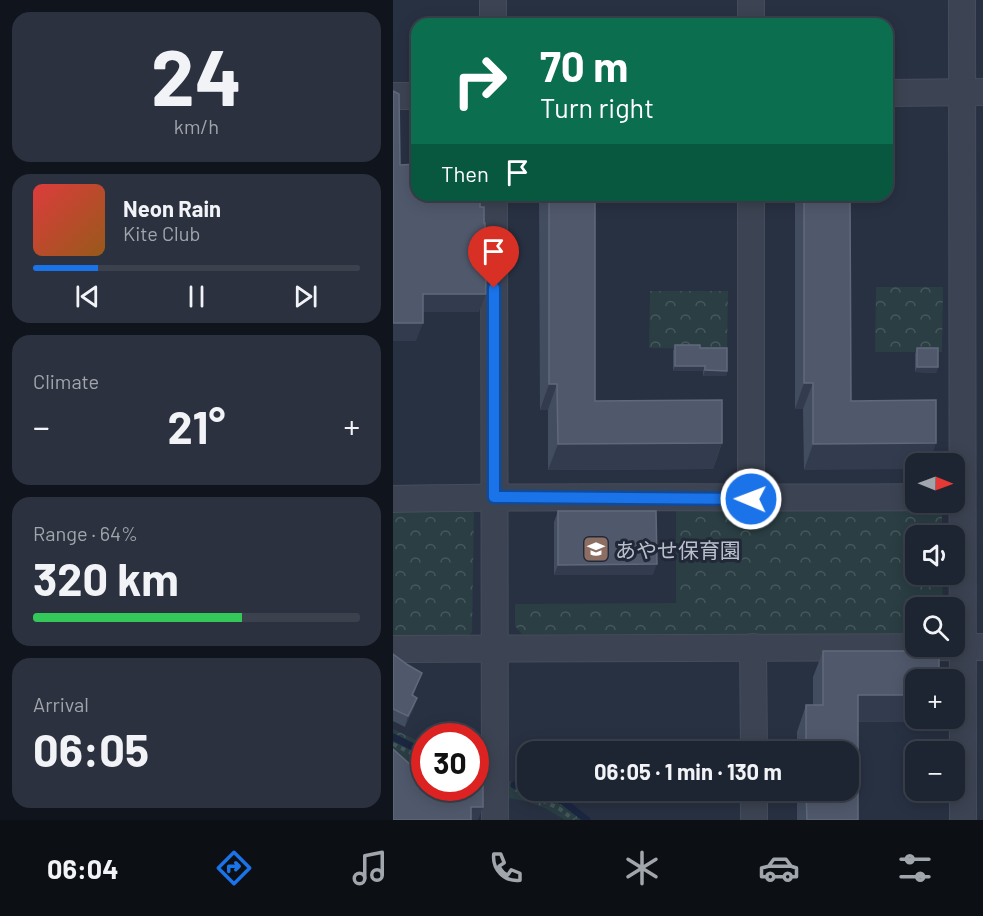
<!DOCTYPE html>
<meta charset="utf-8">
<style>
body{margin:0;font-family:Barlow,"Noto Sans JP",sans-serif;background:#2b313e;color:#f1f3f6;height:100vh;display:flex;flex-direction:column;font-size:22px;white-space:nowrap}
*{box-sizing:border-box;margin:0}
p{font-size:20px;color:#a1a5ac}
.icon{flex:none;width:33px;height:33px;fill:none;stroke:currentColor;stroke-width:2;stroke-linecap:round;stroke-linejoin:round}
.map{position:relative;flex:1;overflow:hidden}
.details{display:flex;flex-direction:column;gap:12px;padding:12px;background:#10141c;width:393px}
.details>*{flex:none}
.top-card{position:absolute;left:18px;top:18px;width:482px;height:183px;border-radius:18px;box-shadow:0 3px 15px #0003,0 0 0 2px #3c424d;background:#0b6e4f;color:#fff;overflow:hidden}
.needle{width:39px;rotate:91deg}
.fabs{position:absolute;left:512px;top:453px;display:grid;gap:12px}
.fabs a{display:grid;place-items:center;width:60px;height:60px;border-radius:12px;background:#1e2532;box-shadow:0 3px 15px #0003,0 0 0 2px #3c424d;font-size:30px}
.speed{position:absolute;left:18px;top:723px;display:flex;gap:12px;font-size:30px;font-weight:700;text-align:center}
.speed>*{display:grid;place-content:center;width:78px;height:78px;border-radius:50%;background:#1e2532;box-shadow:0 3px 15px #0003,0 0 0 2px #3c424d;line-height:1}
.speed .limit{border:9px solid #d22;background:#fff;color:#111}
.pin{position:absolute;display:grid;place-items:center;width:51px;height:51px;color:#fff;margin:-62px -26px;border-radius:50% 50% 50% 0;rotate:-45deg;box-shadow:0 0 6px #0007}
.pin .icon{rotate:45deg}
.me{position:absolute;width:66px;margin:-33px;rotate:271deg;stroke-linejoin:round;filter:drop-shadow(0 0 4px #0008)}
.turn{display:flex;align-items:center;gap:21px;height:126px;padding:0 30px;font-size:27px}
.turn .icon{width:78px;height:78px;stroke-width:2.5}
.turn b{display:block;font-size:42px;line-height:51px}
.then{display:flex;align-items:center;height:57px;padding:0 30px;background:#0003;gap:12px;font-size:22px}
.big{font-size:45px;font-weight:700;line-height:1.1}
.details .tile{flex:1;display:flex;flex-direction:column;justify-content:center;gap:9px;min-width:0;padding:0 21px;border-radius:18px;background:#2b313e}
.details .dial{align-items:center;gap:0}
.dial b{font-size:78px;line-height:1}
.song{display:flex;align-items:center;gap:18px}
.cover{width:72px;height:72px;border-radius:9px;background:linear-gradient(135deg,hsl(0 70% 55%),hsl(30 70% 35%))}
.played{height:6px;border-radius:3px;background:linear-gradient(90deg,#1a73e8 20%,#3c424d 20%)}
.keys{display:flex;justify-content:space-around;direction:ltr}
.heat{display:flex;justify-content:space-between;align-items:center;font-size:33px;direction:ltr}
.charge{height:9px;border-radius:4px;background:linear-gradient(90deg,#34c759 64%,#3c424d 0)}
.trip{position:absolute;left:124px;top:741px;width:342px;height:60px;border-radius:18px;background:#1e2532;box-shadow:0 3px 15px #0003,0 0 0 2px #3c424d;font-weight:700;line-height:60px;text-align:center}
.menu{display:flex;height:96px;justify-content:space-around;align-items:center;background:#0c0f14;color:#a1a5ac}
.menu .icon{width:42px;height:42px}
.menu .selected{color:#1a73e8}
.menu b{font-size:27px;color:#f1f3f6}
main{display:flex;flex:1;min-height:0}
.map>svg:first-child{display:block}
.forest{fill:url(#forest-crowns)}
.lines{fill:none;stroke-linecap:round;stroke-linejoin:round}
.stream{stroke:#1b2641;stroke-width:7}
.minor-casing{stroke:#464c5b;stroke-width:28}
.path{stroke:#44575b;stroke-width:4;stroke-dasharray:4.5 4.5;stroke-linecap:butt}
.minor{stroke:#3c4352;stroke-width:26}
.wall{fill:#434d60}
.shaded-wall{fill:#333c4f}
.building{fill:#50596c;stroke:#60697b;stroke-width:1.5}
.route-casing{stroke:#114b97;stroke-width:15}
.route{stroke:#1a73e8;stroke-width:10}
.labels{text-anchor:middle;dominant-baseline:central;stroke-width:6;stroke-linejoin:round;paint-order:stroke}
.poi-label{font-size:21px;fill:#babfcc;stroke:#212838;text-anchor:start}
</style>
<main>
<section class="details">
<div class="tile dial"><b>24</b><p>km/h</p></div>
<div class="tile">
<div class="song"><i class="cover"></i><div><b>Neon Rain</b><p>Kite Club</p></div></div>
<div class="played"></div>
<div class="keys"><svg class="icon" aria-label="previous" viewBox="0 0 24 24"><path d="M18 5L8 12l10 7zM5 5v14"/></svg><svg class="icon" aria-label="pause" viewBox="0 0 24 24"><path d="M8 5v14M16 5v14"/></svg><svg class="icon" aria-label="next" viewBox="0 0 24 24"><path d="M6 5l10 7-10 7zM19 5v14"/></svg></div>
</div>
<div class="tile"><p>Climate</p>
<div class="heat"><a>−</a><b class="big">21°</b><a>+</a></div>
</div>
<div class="tile"><p>Range · 64%</p><b class="big">320 km</b><div class="charge"></div></div>
<div class="tile"><p>Arrival</p><b class="big">06:05</b></div>
</section>
<div class="map">
<svg width="590" height="820" viewBox="0 0 590 820">
<defs>
<pattern id="forest-crowns" width="20" height="18" patternUnits="userSpaceOnUse" patternTransform="scale(1.5)"><rect width="20" height="18" fill="#2a3e43"/><path d="M2 6a3 3 0 1 1 6 0M12 15a3 3 0 1 1 6 0" fill="none" stroke="#47585d"/></pattern>
</defs>
<rect width="100%" height="100%" fill="#283142"/>
<!-- forest -->
<g class="forest">
<polygon points="483,287 550,287 549,352 482,352"/>
<polygon points="257,291 335,291 334,349 256,348"/>
<polygon points="75,508 81,513 79,632 73,638 0,640 0,509"/>
<polygon points="549,509 549,535 522,536 522,574 549,575 550,607 522,608 522,636 129,634 122,626 122,604 283,603 283,511"/>
<polygon points="0,729 31,744 31,769 0,758"/>
<path d="M116 781 135 786V790C162 790 178 803 198 820H172L152 808 133 801 115 798Z"/>
</g>
<g class="lines">
<!-- stream -->
<g class="stream">
<polyline points="0,737 32,753"/>
<polyline points="121,785 135,788"/>
<polyline points="144,790 171,802 194,820"/>
</g>
<defs>
<g id="minor">
<polyline points="100,0 100,24"/>
<polyline points="358,0 358,24"/>
<polyline points="569,0 570,820"/>
<polyline points="494,93 590,92"/>
<polyline points="0,96 24,96"/>
<polyline points="101,195 102,820"/>
<path d="M0 499C174 495 348 499 522 497"/>
<polyline points="358,499 358,195"/>
<polyline points="360,647 361,752"/>
<polyline points="0,649 590,647"/>
<polyline points="361,790 361,820"/>
</g>
</defs>
<!-- minor casing -->
<use href="#minor" class="minor-casing"/>
<!-- path -->
<g class="path">
<polyline points="0,744 32,760"/>
<polyline points="125,789 167,809 181,820"/>
</g>
<!-- minor -->
<use href="#minor" class="minor"/>
</g>
<!-- wall -->
<g class="wall">
<polygon points="146,195 202,195 202,401 329,443 320,469 155,470 155,410 147,410"/>
<polygon points="402,195 457,195 458,401 411,470 410,409 402,409"/>
<polygon points="282,345 307,348 334,371 333,376 310,376 310,371 280,371 280,351"/>
<polygon points="524,348 545,367 543,373 522,372 522,354"/>
<polygon points="165,511 260,575 161,575 161,522"/>
<polygon points="430,651 522,718 538,718 537,721 465,722 465,820 404,820 404,790 456,790 456,752 404,752 404,732 413,705 420,705 420,677"/>
<polygon points="0,654 15,665 29,673 20,696 24,698 12,727 0,721"/>
</g>
<!-- shaded-wall -->
<g class="shaded-wall">
<polygon points="30,294 93,294 86,312 23,312"/>
<polygon points="0,323 30,323 23,341 0,341"/>
<polygon points="282,366 312,366 310,371 280,371"/>
<polygon points="524,367 545,367 543,373 522,372"/>
<polygon points="312,370 334,371 333,376 310,376"/>
<polygon points="411,383 420,383 410,409 402,409"/>
<polygon points="156,384 164,384 155,410 147,410"/>
<polygon points="329,443 320,469 155,470 165,444"/>
<polygon points="543,443 536,464 522,464 522,469 411,470 420,444"/>
<polygon points="264,564 260,575 161,575 165,565"/>
<polygon points="465,695 522,695 522,718 538,718 537,721 455,722"/>
<polygon points="24,698 21,708 12,727 15,716"/>
<polygon points="78,807 90,807 85,820 74,820"/>
</g>
<!-- building -->
<g class="building">
<polygon points="0,91 6,94 7,165 24,164 24,195 87,195 87,207 91,207 91,223 92,223 93,294 30,294 30,323 0,323"/>
<polygon points="156,195 202,195 202,401 329,400 329,443 165,444 164,384 156,384"/>
<polygon points="411,195 457,195 458,401 543,400 543,443 420,444 420,383 411,383"/>
<polygon points="282,345 307,345 307,348 334,348 334,371 312,370 312,366 282,366"/>
<rect x="524" y="348" width="21" height="19"/>
<polygon points="165,511 263,511 264,564 165,565"/>
<polygon points="430,651 546,651 546,680 522,680 522,695 465,695 465,820 414,820 413,790 456,790 456,752 413,752 413,705 430,705"/>
<polygon points="0,654 15,665 29,673 19,695 24,698 15,716 0,709"/>
<polygon points="0,749 20,767 32,767 32,788 82,788 82,783 90,783 90,807 78,807 78,820 0,820"/>
</g>
<g class="lines">
<defs>
<polyline id="route" points="101,288 101,497 358,499"/>
</defs>
<!-- route casing -->
<use href="#route" class="route-casing"/>
<!-- route -->
<use href="#route" class="route"/>
</g>
<!-- icons -->
<defs>
<symbol id="school-square" viewBox="-11 -11 22 22"><rect x="-9" y="-9" width="18" height="18" rx="4" fill="#8d6e63" stroke="#212838"/><path d="M0-5L7-2L0 1L-7-2ZM-4 1L0 2.5L4 1V4Q0 6-4 4Z" fill="#fff"/></symbol>
</defs>
<g fill-rule="evenodd">
<use href="#school-square" x="188" y="534" width="30" height="30"/>
</g>
<g class="labels">
<!-- poi labels -->
<g class="poi-label">
<text x="222" y="549">あやせ保育園</text>
</g>
</g>
</svg>
<div class="fabs">
<a><svg class="needle" viewBox="-14 -14 28 28"><path d="M0-13l5 13h-10z" fill="#e53935"/><path d="M0 13l5-13h-10z" fill="#a1a5ac"/></svg></a>
<a><svg class="icon" aria-label="sound" viewBox="0 0 24 24"><path d="M4 9h4l5-4v14l-5-4H4zM17 9q2 3 0 6"/></svg></a>
<a><svg class="icon" aria-label="search" viewBox="0 0 24 24"><circle cx="10" cy="10" r="6"/><path d="M15 15l6 6"/></svg></a>
<a>+</a>
<a>−</a>
</div>
<div class="speed"><div class="limit">30</div></div>
<div class="pin" style="left:101px;top:288px;background:#d93025"><svg class="icon" aria-label="arrive" viewBox="0 0 24 24"><path d="M6 21V4h12l-3 4 3 4H6"/></svg></div>
<svg class="me" style="left:358px;top:499px" viewBox="-20 -20 40 40"><circle r="17" fill="#1a73e8" stroke="#fff" stroke-width="3"/><path d="M0-11L8 9 0 5-8 9z" fill="#fff"/></svg>
<div class="trip">06:05 · 1 min · 130 m</div>
<div class="top-card">
<div class="turn"><svg class="icon" aria-label="right" viewBox="0 0 24 24"><path d="M7 20v-9h11M14 6l5 5-5 5"/></svg><div><b>70 m</b>Turn right</div></div>
<div class="then">Then<svg class="icon" aria-label="arrive" viewBox="0 0 24 24"><path d="M6 21V4h12l-3 4 3 4H6"/></svg></div>
</div>
</div>
</main>
<nav class="menu">
<b>06:04</b>
<svg class="icon selected" aria-label="directions" viewBox="0 0 24 24"><path d="M12 3l9 9-9 9-9-9zM9 14v-3h6M13 9l2 2-2 2"/></svg>
<svg class="icon" aria-label="music" viewBox="0 0 24 24"><path d="M9 18V5l10-2v13"/><circle cx="6" cy="18" r="3"/><circle cx="16" cy="16" r="3"/></svg>
<svg class="icon" aria-label="phone" viewBox="0 0 24 24"><path d="M5 4h4l2 5-3 2q2 4 5 5l2-3 5 2v4C11 20 4 13 5 4z"/></svg>
<svg class="icon" aria-label="climate" viewBox="0 0 24 24"><path d="M12 3v18M4 7l16 10M4 17L20 7"/></svg>
<svg class="icon" aria-label="car" viewBox="0 0 24 24"><path d="M5 17H2v-5l4-1 3-4h7l3 4 3 1v5h-3M9 17h6M6 11h13"/><circle cx="7" cy="17" r="2"/><circle cx="17" cy="17" r="2"/></svg>
<svg class="icon" aria-label="filters" viewBox="0 0 24 24"><path d="M4 7h16M4 17h16"/><circle cx="9" cy="7" r="2"/><circle cx="15" cy="17" r="2"/></svg>
</nav>
